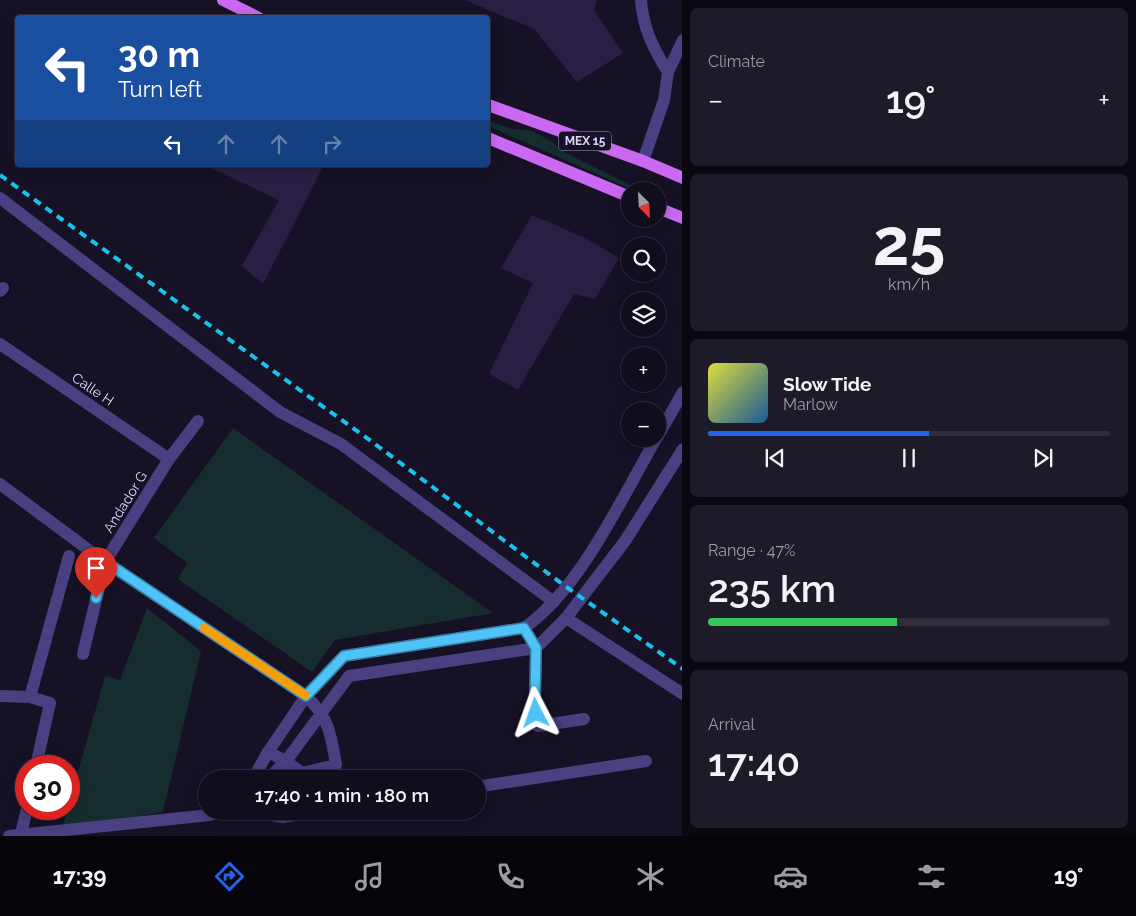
<!DOCTYPE html>
<meta charset="utf-8">
<style>
body{margin:0;font-family:Raleway,sans-serif;background:#1e1b29;color:#f1f3f6;height:100vh;display:flex;flex-direction:column;font-size:19px;white-space:nowrap}
*{box-sizing:border-box;margin:0}
p{font-size:16px;color:#9c9ca3}
.icon{flex:none;width:28px;height:28px;fill:none;stroke:currentColor;stroke-width:2;stroke-linecap:round;stroke-linejoin:round}
.map{position:relative;flex:1;overflow:hidden}
.panel{display:flex;flex-direction:column;gap:8px;padding:8px;background:#09070f;width:454px}
.panel>*{flex:none}
.banner{position:absolute;left:15px;top:15px;width:475px;height:152px;border-radius:5px;box-shadow:0 2px 12px #0003,0 0 0 1px #302d3b;background:#1a4fa0;color:#fff;overflow:hidden}
.needle{width:32px;rotate:156deg}
.buttons{position:absolute;left:621px;top:182px;display:grid;gap:10px}
.buttons a{display:grid;place-items:center;width:45px;height:45px;border-radius:50%;background:#100d1c;box-shadow:0 2px 12px #0003,0 0 0 1px #302d3b;font-size:25px}
.speed{position:absolute;left:15px;top:755px;display:flex;gap:10px;font-size:25px;font-weight:700;text-align:center}
.speed>*{display:grid;place-content:center;width:65px;height:65px;border-radius:50%;background:#100d1c;box-shadow:0 2px 12px #0003,0 0 0 1px #302d3b;line-height:1}
.speed .limit{border:8px solid #d22;background:#fff;color:#111}
.pin{position:absolute;display:grid;place-items:center;width:42px;height:42px;color:#fff;margin:-51px -21px;border-radius:50% 50% 50% 0;rotate:-45deg;box-shadow:0 0 5px #0007}
.pin .icon{rotate:45deg}
.me{position:absolute;width:55px;margin:-28px;rotate:356deg;stroke-linejoin:round;filter:drop-shadow(0 0 4px #0008)}
.turn{display:flex;align-items:center;gap:18px;height:105px;padding:0 20px;font-size:22px}
.turn .icon{width:65px;height:65px;stroke-width:2.5}
.turn b{display:block;font-size:35px;line-height:42px}
.lanes{display:flex;align-items:center;height:48px;padding:0 20px;background:#0003;justify-content:center;gap:25px;direction:ltr}
.lanes .off{opacity:.35}
.big{font-size:38px;font-weight:600;line-height:1.1}
.panel .widget{flex:1;display:flex;flex-direction:column;justify-content:center;gap:8px;min-width:0;padding:0 18px;border-radius:8px;background:#1e1b29}
.panel .dial{align-items:center;gap:0}
.dial b{font-size:65px;line-height:1}
.song{display:flex;align-items:center;gap:15px}
.cover{width:60px;height:60px;border-radius:8px;background:linear-gradient(135deg,hsl(60 70% 55%),hsl(210 70% 35%))}
.played{height:5px;border-radius:2px;background:linear-gradient(90deg,#2563eb 55%,#302d3b 55%)}
.keys{display:flex;justify-content:space-around;direction:ltr}
.heat{display:flex;justify-content:space-between;align-items:center;font-size:28px;direction:ltr}
.charge{height:8px;border-radius:4px;background:linear-gradient(90deg,#34c759 47%,#302d3b 0)}
.trip{position:absolute;left:198px;top:770px;width:288px;height:50px;border-radius:25px;background:#100d1c;box-shadow:0 2px 12px #0003,0 0 0 1px #302d3b;font-weight:600;line-height:50px;text-align:center}
.menu{display:flex;height:80px;justify-content:space-around;align-items:center;background:#06050b;color:#9c9ca3}
.menu .icon{width:35px;height:35px}
.menu .current{color:#2563eb}
.menu b{font-size:22px;color:#f1f3f6}
main{display:flex;flex:1;min-height:0}
.map>svg:first-child{display:block}
.green{fill:#152d2e}
.building{fill:#291f44}
.lines{fill:none;stroke-linecap:round;stroke-linejoin:round}
.service{stroke:#484080;stroke-width:12}
.pedestrian{stroke:#484080;stroke-width:12}
.minor{stroke:#484080;stroke-width:12}
.primary{stroke:#ca68f2;stroke-width:12}
.rail{stroke:#15c4eb;stroke-width:4;stroke-dasharray:8 6;stroke-linecap:butt}
.route-casing{stroke:#337fa1;stroke-width:12}
.route{stroke:#4fc3f7;stroke-width:9}
.slow{stroke:#f59e0b;stroke-width:9}
.labels{text-anchor:middle;dominant-baseline:central;stroke-width:5;stroke-linejoin:round;paint-order:stroke}
.shield{fill:#161125;stroke:#a39cbc;stroke-width:1}
.shield-label{font-size:12px;font-weight:bold;fill:#dfd8fc}
.street-label{font-size:14px;fill:#dfd8fc;stroke:#161125}
</style>
<main>
<div class="map">
<svg width="683" height="836" viewBox="0 0 683 836">
<rect width="100%" height="100%" fill="#161125"/>
<!-- green -->
<g class="green">
<polygon points="488,121 513,129 530,130 551,141 566,153 642,191 635,191 488,126"/>
<polygon points="233,428 493,613 335,640 312,672 178,579 187,563 154,538"/>
<polygon points="147,608 201,651 163,812 62,829 105,676 120,680"/>
</g>
<!-- building -->
<g class="building">
<polygon points="465,0 597,0 594,10 623,53 577,82 534,29"/>
<polygon points="205,165 324,165 263,284 242,266 279,200"/>
<polygon points="532,215 585,238 619,258 595,299 574,294 518,390 489,374 533,283 501,268"/>
</g>
<g class="lines">
<!-- service -->
<g class="service">
<path d="M641 0C643 28 653 48 668 72"/>
<polyline points="643,161 664,100 668,72 683,40"/>
</g>
<!-- pedestrian -->
<g class="pedestrian">
<polyline points="0,344 169,459"/>
<polyline points="105,562 169,459 198,421"/>
<polyline points="0,696 30,697 50,703 36,766"/>
<polyline points="30,697 69,556"/>
<polyline points="476,787 646,761"/>
<polyline points="250,811 283,817 319,811"/>
<polyline points="21,834 27,809"/>
</g>
<!-- minor -->
<g class="minor">
<polyline points="0,198 280,412 341,444 554,602"/>
<polyline points="0,291 3,288"/>
<polyline points="658,436 683,392"/>
<path d="M0 484 105 562 306 696C329 718 331 734 336 765L302 773 286 761 268 752"/>
<polyline points="566,618 683,694"/>
<polyline points="524,628 536,648 535,699 538,726 584,719"/>
<polyline points="83,654 105,562"/>
<path d="M253 779 268 752 306 696 344 656 524 628C581 588 621 499 656 439"/>
<polyline points="268,779 286,761 349,676 536,648 566,618 625,541 683,449"/>
<polyline points="9,836 210,815 227,811"/>
</g>
<!-- primary -->
<g class="primary">
<polyline points="223,0 259,18"/>
<polyline points="488,105 643,161 683,178"/>
<polyline points="488,138 630,197"/>
<polyline points="658,208 683,218"/>
</g>
<!-- rail -->
<polyline class="rail" points="0,175 371,441 565,586 683,669"/>
</g>
<g class="lines">
<defs>
<polyline id="route" points="96,598 106,562 306,696 344,656 524,628 536,648 535,699 536,713"/>
</defs>
<!-- route casing -->
<use href="#route" class="route-casing"/>
<!-- route -->
<use href="#route" class="route"/>
<!-- slow -->
<polyline class="slow" points="204,628 305,695"/>
</g>
<g class="labels">
<!-- shield labels -->
<rect class="shield" x="559" y="131.5" width="52" height="19" rx="4"/>
<g class="shield-label">
<text x="585" y="141">MEX 15</text>
</g>
<!-- street labels -->
<g class="street-label">
<text transform="translate(93 389) rotate(34)">Calle H</text>
<text transform="translate(125 502) rotate(-58)">Andador G</text>
</g>
</g>
</svg>
<div class="buttons">
<a><svg class="needle" viewBox="-14 -14 28 28"><path d="M0-13l5 13h-10z" fill="#e53935"/><path d="M0 13l5-13h-10z" fill="#9c9ca3"/></svg></a>
<a><svg class="icon" aria-label="search" viewBox="0 0 24 24"><circle cx="10" cy="10" r="6"/><path d="M15 15l6 6"/></svg></a>
<a><svg class="icon" aria-label="layers" viewBox="0 0 24 24"><path d="M12 4l9 5-9 5-9-5zM3 14l9 5 9-5"/></svg></a>
<a>+</a>
<a>−</a>
</div>
<div class="speed"><div class="limit">30</div></div>
<div class="pin" style="left:96px;top:598px;background:#d93025"><svg class="icon" aria-label="arrive" viewBox="0 0 24 24"><path d="M6 21V4h12l-3 4 3 4H6"/></svg></div>
<svg class="me" style="left:536px;top:713px" viewBox="-20 -20 40 40"><path d="M0-17L14 15 0 8-14 15z" fill="#4fc3f7" stroke="#fff" stroke-width="4"/></svg>
<div class="trip">17:40 · 1 min · 180 m</div>
<div class="banner">
<div class="turn"><svg class="icon" aria-label="left" viewBox="0 0 24 24"><path d="M17 20v-9H6M10 6l-5 5 5 5"/></svg><div><b>30 m</b>Turn left</div></div>
<div class="lanes"><svg class="icon" aria-label="left" viewBox="0 0 24 24"><path d="M17 20v-9H6M10 6l-5 5 5 5"/></svg><svg class="icon off" aria-label="ahead" viewBox="0 0 24 24"><path d="M12 20V5M6 11l6-6 6 6"/></svg><svg class="icon off" aria-label="ahead" viewBox="0 0 24 24"><path d="M12 20V5M6 11l6-6 6 6"/></svg><svg class="icon off" aria-label="right" viewBox="0 0 24 24"><path d="M7 20v-9h11M14 6l5 5-5 5"/></svg></div>
</div>
</div>
<section class="panel">
<div class="widget"><p>Climate</p>
<div class="heat"><a>−</a><b class="big">19°</b><a>+</a></div>
</div>
<div class="widget dial"><b>25</b><p>km/h</p></div>
<div class="widget">
<div class="song"><i class="cover"></i><div><b>Slow Tide</b><p>Marlow</p></div></div>
<div class="played"></div>
<div class="keys"><svg class="icon" aria-label="previous" viewBox="0 0 24 24"><path d="M18 5L8 12l10 7zM5 5v14"/></svg><svg class="icon" aria-label="pause" viewBox="0 0 24 24"><path d="M8 5v14M16 5v14"/></svg><svg class="icon" aria-label="next" viewBox="0 0 24 24"><path d="M6 5l10 7-10 7zM19 5v14"/></svg></div>
</div>
<div class="widget"><p>Range · 47%</p><b class="big">235 km</b><div class="charge"></div></div>
<div class="widget"><p>Arrival</p><b class="big">17:40</b></div>
</section>
</main>
<nav class="menu">
<b>17:39</b>
<svg class="icon current" aria-label="directions" viewBox="0 0 24 24"><path d="M12 3l9 9-9 9-9-9zM9 14v-3h6M13 9l2 2-2 2"/></svg>
<svg class="icon" aria-label="music" viewBox="0 0 24 24"><path d="M9 18V5l10-2v13"/><circle cx="6" cy="18" r="3"/><circle cx="16" cy="16" r="3"/></svg>
<svg class="icon" aria-label="phone" viewBox="0 0 24 24"><path d="M5 4h4l2 5-3 2q2 4 5 5l2-3 5 2v4C11 20 4 13 5 4z"/></svg>
<svg class="icon" aria-label="climate" viewBox="0 0 24 24"><path d="M12 3v18M4 7l16 10M4 17L20 7"/></svg>
<svg class="icon" aria-label="car" viewBox="0 0 24 24"><path d="M5 17H2v-5l4-1 3-4h7l3 4 3 1v5h-3M9 17h6M6 11h13"/><circle cx="7" cy="17" r="2"/><circle cx="17" cy="17" r="2"/></svg>
<svg class="icon" aria-label="filters" viewBox="0 0 24 24"><path d="M4 7h16M4 17h16"/><circle cx="9" cy="7" r="2"/><circle cx="15" cy="17" r="2"/></svg>
<b>19°</b>
</nav>
